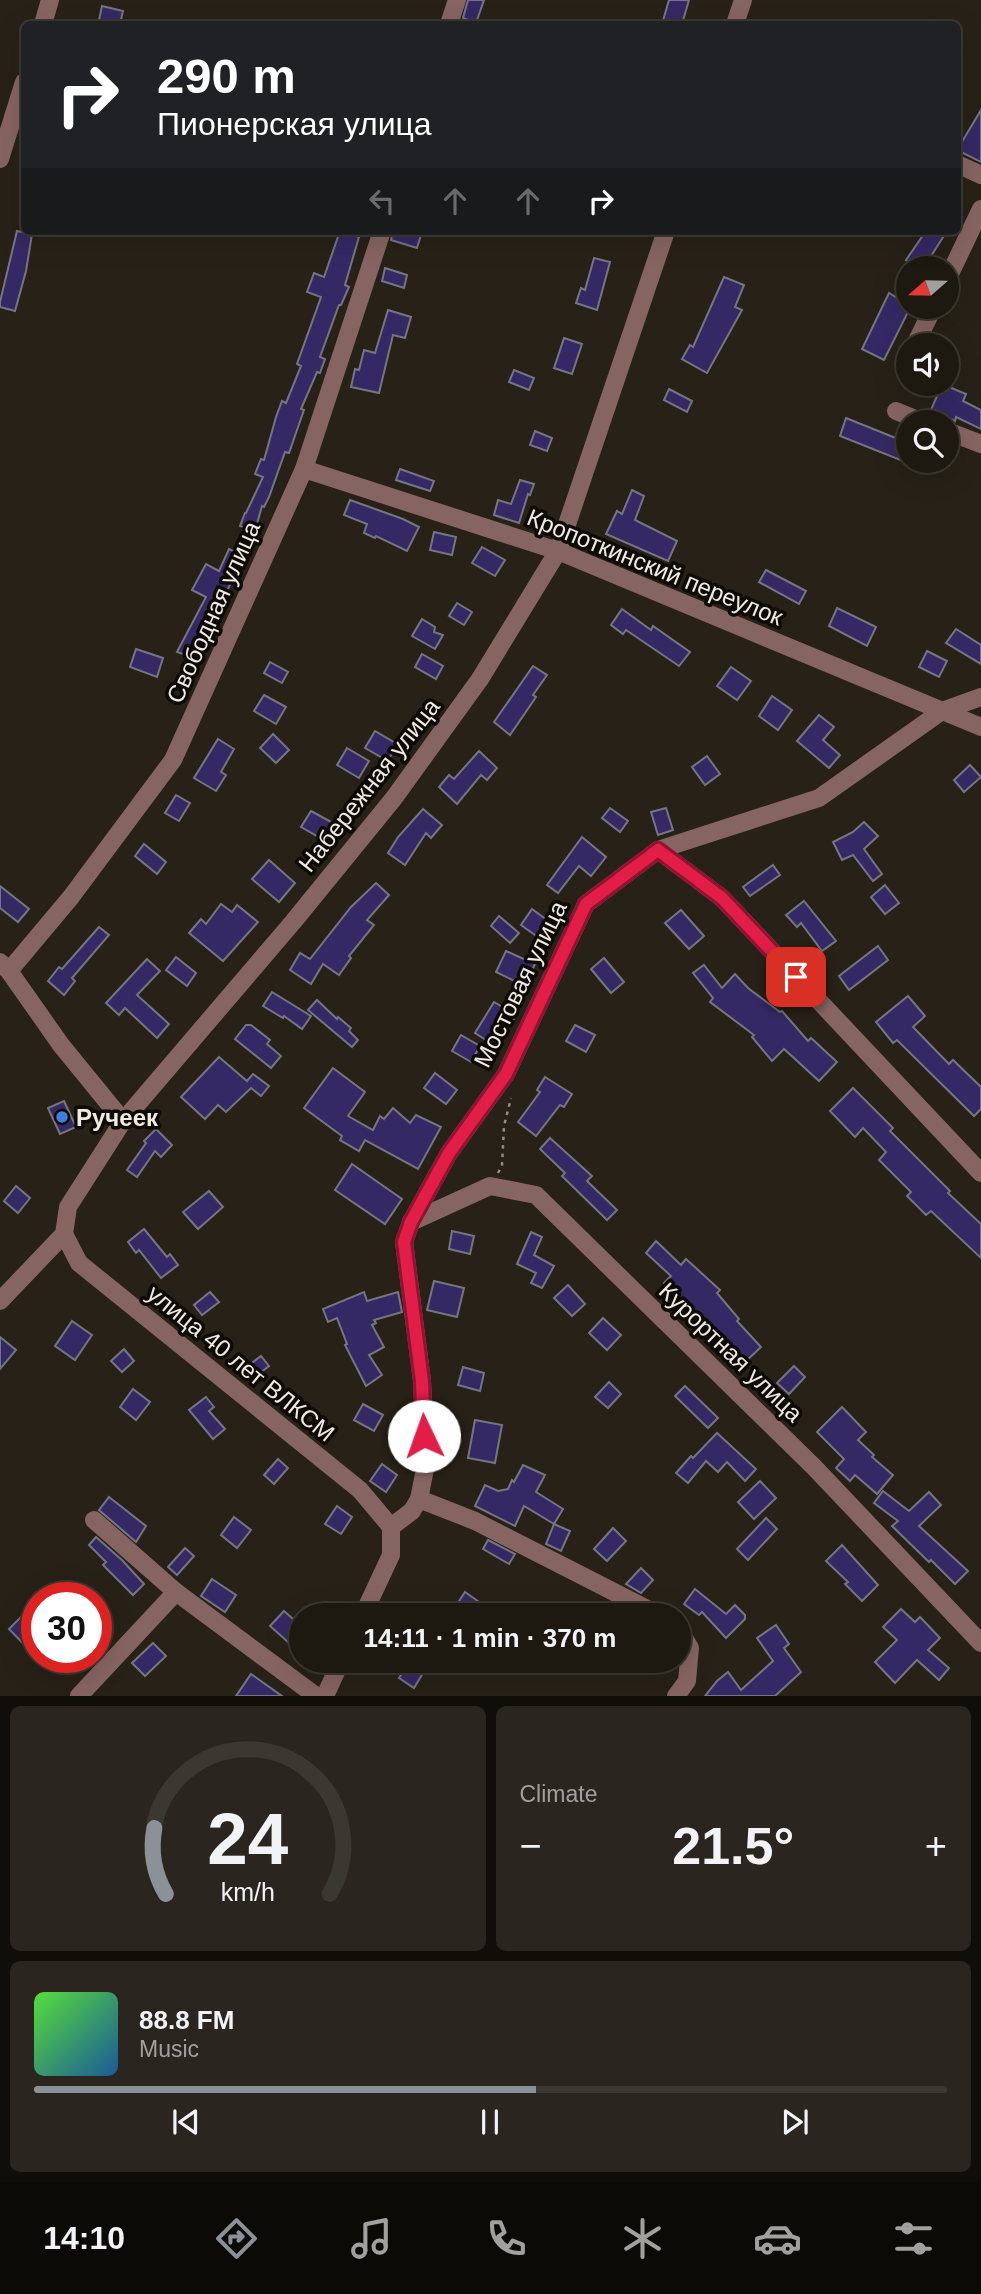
<!DOCTYPE html>
<meta charset="utf-8">
<style>
body{margin:0;font-family:Arial,sans-serif;background:#2a261f;color:#f1f3f6;height:100vh;display:flex;flex-direction:column;font-size:26px;white-space:nowrap}
*{box-sizing:border-box;margin:0}
p{font-size:23px;color:#a0a09f}
.icon{flex:none;width:38px;height:38px;fill:none;stroke:currentColor;stroke-width:2;stroke-linecap:round;stroke-linejoin:round}
.map{position:relative;height:1696px;overflow:hidden}
.panel{display:flex;flex-direction:column;gap:10px;padding:10px;background:#100e09;flex:1}
.panel>*{flex:none}
.guide{position:absolute;left:21px;top:21px;width:940px;height:214px;border-radius:10px;box-shadow:0 7px 28px #0002,0 0 0 2px #3b3831;background:#202124;color:#fff;overflow:hidden}
.needle{width:46px;rotate:250deg}
.fabs{position:absolute;left:896px;top:256px;display:grid;gap:14px}
.fabs a{display:grid;place-items:center;width:63px;height:63px;border-radius:50%;background:#1d1911;box-shadow:0 7px 28px #0002,0 0 0 2px #3b3831;font-size:35px}
.speed{position:absolute;left:21px;top:1582px;display:flex;gap:14px;font-size:35px;font-weight:700;text-align:center}
.speed>*{display:grid;place-content:center;width:91px;height:91px;border-radius:50%;background:#1d1911;box-shadow:0 7px 28px #0002,0 0 0 2px #3b3831;line-height:1}
.speed .limit{border:10px solid #d22;background:#fff;color:#111}
.pin{position:absolute;display:grid;place-items:center;width:60px;height:60px;color:#fff;margin:-30px;border-radius:14px;box-shadow:0 4px 10px #0006}
.me{position:absolute;width:77px;margin:-38px;rotate:357deg;stroke-linejoin:round;filter:drop-shadow(0 0 5px #0008)}
.turn{display:flex;align-items:center;gap:24px;height:147px;padding:0 21px;font-size:32px}
.turn .icon{width:91px;height:91px;stroke-width:2.5}
.turn b{display:block;font-size:49px;line-height:60px}
.lanes{display:flex;align-items:center;height:66px;padding:0 21px;background:#0003;justify-content:center;gap:35px;direction:ltr}
.lanes .off{opacity:.35}
.big{font-size:52px;font-weight:700;line-height:1.1}
.panel .widget{flex:1;display:flex;flex-direction:column;justify-content:center;gap:10px;min-width:0;padding:0 24px;border-radius:10px;background:#2a261f}
.panel .dial{align-items:center;gap:0}
.dial svg{height:182px;overflow:visible;fill:none;stroke:#3b3831;stroke-width:7;stroke-linecap:round;text-anchor:middle}
.dial text{fill:#f1f3f6;stroke:none}
.song{display:flex;align-items:center;gap:21px}
.cover{width:84px;height:84px;border-radius:10px;background:linear-gradient(135deg,hsl(110 70% 55%),hsl(210 70% 35%))}
.played{height:7px;border-radius:4px;background:linear-gradient(90deg,#8c9099 55%,#3b3831 55%)}
.keys{display:flex;justify-content:space-around;direction:ltr}
.heat{display:flex;justify-content:space-between;align-items:center;font-size:38px;direction:ltr}
.panel .tiles{flex:1;display:grid;gap:10px;grid-template-columns:1fr 1fr}
.widget:last-child{grid-column:span 2}
.trip{position:absolute;left:289px;top:1603px;width:402px;height:70px;border-radius:35px;background:#1d1911;box-shadow:0 7px 28px #0002,0 0 0 2px #3b3831;font-weight:700;line-height:70px;text-align:center}
.tabs{display:flex;height:112px;justify-content:space-around;align-items:center;background:#0c0a07;color:#a0a09f}
.tabs .icon{width:49px;height:49px}
.tabs .on{color:#8c9099}
.tabs b{font-size:32px;color:#f1f3f6}
.map>svg:first-child{display:block}
.building{fill:#342964;stroke:#757582;stroke-width:2}
.lines{fill:none;stroke-linecap:round;stroke-linejoin:round}
.path{stroke:#938e86;stroke-width:2.5;stroke-dasharray:3.5 5;stroke-linecap:butt}
.minor{stroke:#866462;stroke-width:18}
.route-casing{stroke:#92132f;stroke-width:18}
.route{stroke:#e11d48;stroke-width:12}
.shop-dot{fill:#3f7fe0;stroke:#0e0b07;stroke-width:2.5}
.labels{text-anchor:middle;dominant-baseline:central;stroke-width:7;stroke-linejoin:round;paint-order:stroke}
.street-label{font-size:24px;fill:#efebe4;stroke:#0e0b07}
.poi-label{font-size:24px;font-weight:bold;fill:#efebe4;stroke:#0e0b07;text-anchor:start}
</style>
<div class="map">
<svg width="981" height="1696" viewBox="0 0 981 1696">
<rect width="100%" height="100%" fill="#272117"/>
<!-- building -->
<g class="building">
<polygon points="468,0 484,0 476,23 463,18"/>
<polygon points="669,0 689,0 682,24 662,24"/>
<polygon points="102,6 123,11 120,24 99,20"/>
<polygon points="981,110 981,162 957,150"/>
<polygon points="17,231 32,234 26,271 15,311 0,307 0,302"/>
<polygon points="340,231 359,237 345,285 349,287 341,305 339,305 320,357 325,359 320,373 317,372 301,409 304,410 289,453 285,452 269,497 264,507 262,506 255,531 240,526 245,513 246,513 263,477 255,474 261,459 264,460 276,417 282,401 286,403 301,366 297,364 321,297 307,292 314,273 324,277"/>
<polygon points="393,231 410,231 421,235 417,248 391,240"/>
<polygon points="926,231 947,231 931,256 942,263 940,268 917,268 906,260"/>
<polygon points="594,258 610,262 597,310 576,303 581,288 585,290"/>
<polygon points="385,268 407,275 404,288 382,281"/>
<polygon points="724,277 744,285 735,307 742,310 707,373 682,359 690,345 693,347"/>
<polygon points="889,293 911,306 884,360 862,349"/>
<polygon points="388,310 411,317 405,338 393,335 379,393 351,387 355,369 359,370 364,350 375,353"/>
<polygon points="564,338 582,344 572,374 554,368"/>
<polygon points="514,370 534,378 529,390 509,382"/>
<polygon points="942,384 966,394 963,401 981,410 981,429 956,417 955,421 931,410"/>
<polygon points="669,389 692,401 687,412 664,400"/>
<polygon points="846,418 908,443 908,463 840,436"/>
<polygon points="535,431 552,438 547,451 530,445"/>
<polygon points="400,469 434,481 430,491 396,480"/>
<polygon points="520,480 534,484 530,495 528,494 519,523 494,515 498,500 511,504"/>
<polygon points="632,490 644,496 635,520 677,541 668,561 606,534 617,511 622,514"/>
<polygon points="350,500 403,519 419,527 407,551 376,536 375,538 364,533 367,524 344,515"/>
<polygon points="434,532 456,537 452,555 430,550"/>
<polygon points="482,547 505,560 495,576 472,563"/>
<polygon points="229,549 242,555 232,578 233,579 214,616 216,617 210,629 206,627 194,658 177,652 206,597 192,590 206,564 219,571"/>
<polygon points="766,570 806,591 799,604 759,582"/>
<polygon points="457,603 472,612 464,625 449,616"/>
<polygon points="837,608 876,627 867,646 829,626"/>
<polygon points="622,609 651,630 653,626 690,652 679,666 626,630 623,634 611,625"/>
<polygon points="422,619 435,627 434,632 443,635 435,649 412,636"/>
<polygon points="956,629 981,645 981,664 946,643"/>
<polygon points="136,649 163,658 157,677 130,667"/>
<polygon points="927,651 947,661 939,677 919,667"/>
<polygon points="422,654 443,666 436,679 415,667"/>
<polygon points="270,662 288,672 282,683 264,673"/>
<polygon points="533,666 547,675 533,695 536,697 510,735 494,722"/>
<polygon points="731,667 751,681 737,700 717,686"/>
<polygon points="264,695 286,707 276,724 254,711"/>
<polygon points="772,696 792,710 778,730 759,716"/>
<polygon points="819,715 834,727 823,740 840,755 829,768 797,741"/>
<polygon points="375,731 397,744 388,761 365,748"/>
<polygon points="273,734 289,750 276,763 260,748"/>
<polygon points="218,739 234,749 221,772 226,775 216,791 194,778"/>
<polygon points="347,748 369,761 359,778 337,765"/>
<polygon points="479,751 497,768 487,780 481,775 457,804 439,787 449,775 454,779"/>
<polygon points="707,756 720,774 705,785 692,767"/>
<polygon points="970,765 981,777 964,792 954,780"/>
<polygon points="176,795 190,803 179,821 165,813"/>
<polygon points="610,808 628,821 620,832 602,818"/>
<polygon points="666,808 673,830 658,835 651,812"/>
<polygon points="423,809 442,825 431,838 426,833 405,865 388,853 398,837"/>
<polygon points="311,811 333,823 324,840 301,827"/>
<polygon points="864,822 878,836 864,849 882,874 873,881 853,855 842,860 833,842 853,832"/>
<polygon points="582,837 606,857 591,876 579,866 558,893 547,885"/>
<polygon points="144,844 166,862 157,874 135,856"/>
<polygon points="269,860 295,883 279,902 252,879"/>
<polygon points="773,865 780,875 750,896 743,887"/>
<polygon points="376,883 389,895 367,920 374,925 349,956 351,958 339,975 323,964 311,984 290,970 300,953 310,959 351,907"/>
<polygon points="885,885 899,903 885,914 871,897"/>
<polygon points="0,886 29,909 18,922 0,908"/>
<polygon points="804,901 836,941 822,951 801,923 797,927 786,915"/>
<polygon points="221,904 232,912 237,905 258,922 223,961 189,933 201,919 206,924"/>
<polygon points="532,909 551,923 539,938 521,925"/>
<polygon points="681,910 704,936 689,949 665,923"/>
<polygon points="499,916 519,933 510,943 491,926"/>
<polygon points="99,927 109,935 72,978 75,981 64,995 48,981 59,967 62,969"/>
<polygon points="878,946 888,960 849,990 839,976"/>
<polygon points="506,951 535,964 525,986 496,972"/>
<polygon points="176,957 196,973 187,986 166,970"/>
<polygon points="604,958 624,982 611,993 591,969"/>
<polygon points="147,959 160,971 137,995 169,1024 157,1038 125,1008 119,1015 106,1003"/>
<polygon points="704,965 722,988 735,974 748,988 780,1012 782,1011 808,1041 811,1038 837,1062 819,1081 784,1049 772,1061 752,1037 754,1035 710,1002 713,998 693,973"/>
<polygon points="272,992 311,1016 302,1029 284,1016 283,1018 263,1006"/>
<polygon points="908,996 925,1016 913,1027 949,1064 953,1060 981,1087 981,1109 974,1116 897,1040 893,1043 876,1022"/>
<polygon points="317,1000 337,1019 338,1017 351,1028 349,1031 358,1040 352,1047 308,1010"/>
<polygon points="494,1002 516,1015 497,1047 475,1033"/>
<polygon points="246,1025 251,1025 270,1040 267,1044 281,1056 271,1068 235,1039"/>
<polygon points="575,1025 595,1035 586,1052 566,1041"/>
<polygon points="461,1035 480,1046 471,1062 452,1051"/>
<polygon points="219,1057 247,1081 253,1074 269,1086 261,1096 251,1088 226,1112 218,1105 205,1119 181,1097"/>
<polygon points="333,1068 365,1092 348,1116 373,1130 380,1116 384,1119 393,1108 410,1123 416,1115 441,1127 418,1169 365,1140 359,1151 340,1140 342,1136 304,1108"/>
<polygon points="435,1073 457,1090 446,1104 424,1088"/>
<polygon points="545,1077 572,1094 564,1107 560,1105 536,1136 518,1122 540,1092 537,1090"/>
<polygon points="853,1088 893,1128 890,1131 950,1191 948,1193 981,1224 981,1258 931,1211 926,1215 907,1196 911,1192 879,1160 886,1152 863,1128 855,1137 830,1111"/>
<polygon points="64,1101 76,1127 60,1134 48,1108"/>
<polygon points="156,1129 172,1145 161,1157 155,1151 137,1177 127,1170 146,1143 144,1141"/>
<polygon points="550,1138 592,1176 587,1181 617,1210 607,1220 562,1176 565,1173 540,1149"/>
<polygon points="352,1164 402,1199 385,1224 335,1190"/>
<polygon points="16,1186 30,1198 18,1213 4,1201"/>
<polygon points="209,1191 223,1207 198,1229 183,1212"/>
<polygon points="144,1229 167,1257 170,1254 178,1265 161,1278 139,1250 136,1253 128,1242"/>
<polygon points="452,1231 474,1236 470,1254 449,1249"/>
<polygon points="531,1232 542,1237 534,1255 554,1266 542,1288 531,1283 536,1273 517,1264"/>
<polygon points="656,1241 681,1265 686,1259 720,1290 717,1293 739,1319 737,1321 761,1347 743,1364 703,1325 707,1322 664,1283 671,1276 646,1253"/>
<polygon points="434,1281 464,1288 457,1317 427,1310"/>
<polygon points="568,1285 585,1304 572,1316 554,1298"/>
<polygon points="210,1292 219,1302 202,1315 194,1305"/>
<polygon points="364,1292 367,1301 398,1292 402,1312 374,1320 376,1323 372,1325 384,1347 369,1355 382,1375 366,1386 345,1345 347,1344 337,1318 328,1322 323,1309"/>
<polygon points="603,1318 621,1335 607,1350 589,1333"/>
<polygon points="72,1321 92,1335 75,1360 55,1346"/>
<polygon points="0,1337 16,1350 0,1369"/>
<polygon points="124,1349 134,1361 122,1372 111,1361"/>
<polygon points="261,1356 269,1366 252,1379 244,1369"/>
<polygon points="794,1366 805,1377 789,1394 777,1383"/>
<polygon points="463,1367 484,1373 480,1391 458,1385"/>
<polygon points="609,1382 621,1394 608,1408 595,1397"/>
<polygon points="685,1386 718,1418 708,1428 675,1396"/>
<polygon points="133,1389 150,1402 136,1420 120,1407"/>
<polygon points="206,1397 214,1407 209,1411 225,1429 213,1439 189,1410"/>
<polygon points="363,1404 383,1415 374,1431 354,1420"/>
<polygon points="842,1407 866,1432 858,1440 874,1455 872,1457 893,1475 877,1494 855,1475 850,1481 836,1468 844,1459 817,1432"/>
<polygon points="475,1420 502,1425 495,1463 468,1458"/>
<polygon points="717,1433 756,1469 745,1481 727,1462 718,1472 706,1461 688,1483 676,1473 691,1456 693,1458"/>
<polygon points="278,1459 288,1468 274,1484 264,1475"/>
<polygon points="382,1464 397,1475 386,1492 370,1481"/>
<polygon points="523,1465 545,1475 536,1492 563,1509 554,1524 524,1506 515,1526 475,1506 485,1485 498,1491 508,1489 512,1480 514,1482"/>
<polygon points="760,1481 776,1498 754,1519 738,1502"/>
<polygon points="883,1491 909,1511 929,1492 941,1505 919,1526 968,1571 955,1584 931,1560 929,1562 892,1526 898,1521 874,1503"/>
<polygon points="109,1497 146,1526 136,1542 99,1510"/>
<polygon points="337,1506 352,1517 341,1534 325,1524"/>
<polygon points="234,1517 251,1530 237,1548 221,1535"/>
<polygon points="766,1518 777,1529 748,1560 737,1549"/>
<polygon points="554,1524 570,1531 561,1551 546,1544"/>
<polygon points="613,1528 626,1541 607,1561 594,1549"/>
<polygon points="96,1537 123,1561 144,1584 133,1595 103,1565 106,1562 89,1545"/>
<polygon points="488,1540 515,1554 509,1564 483,1549"/>
<polygon points="842,1545 878,1585 862,1601 845,1584 848,1582 826,1561"/>
<polygon points="185,1548 194,1556 177,1575 168,1567"/>
<polygon points="641,1568 653,1580 641,1593 626,1584"/>
<polygon points="212,1579 236,1595 225,1612 201,1596"/>
<polygon points="695,1589 726,1614 735,1605 745,1615 745,1619 726,1638 702,1612 699,1615 684,1604"/>
<polygon points="465,1592 482,1604 500,1615 450,1615"/>
<polygon points="901,1609 915,1622 920,1617 940,1638 928,1650 949,1668 939,1680 917,1660 895,1683 875,1662 897,1640 883,1627"/>
<polygon points="284,1611 301,1626 288,1642 270,1626"/>
<polygon points="24,1614 37,1627 37,1658 9,1629"/>
<polygon points="776,1625 789,1644 784,1648 801,1672 775,1696 705,1696 717,1681 728,1672 741,1690 773,1661 757,1638"/>
<polygon points="153,1643 166,1656 145,1676 132,1663"/>
<polygon points="408,1664 423,1673 414,1688 399,1678"/>
<polygon points="251,1674 282,1696 236,1696"/>
</g>
<g class="lines">
<!-- path -->
<polyline class="path" points="498,1173 502,1166 504,1126 511,1098"/>
<!-- minor -->
<g class="minor">
<polyline points="43,24 50,0"/>
<polyline points="449,24 457,0"/>
<polyline points="735,24 743,0"/>
<polyline points="0,159 24,82"/>
<polyline points="957,164 981,175"/>
<polyline points="947,280 981,209"/>
<polyline points="915,345 934,306"/>
<polyline points="896,411 923,422"/>
<polyline points="947,431 981,444"/>
<polyline points="304,469 558,551 981,727"/>
<polyline points="658,850 722,898 981,1173"/>
<polyline points="0,962 9,971 61,1045 123,1121"/>
<polyline points="9,971 71,897 173,760 304,469 382,231"/>
<polyline points="411,1222 490,1186 536,1195 814,1467 981,1643"/>
<polyline points="64,1234 79,1263 360,1490 391,1527"/>
<polyline points="0,1301 64,1234 68,1207 123,1121 293,922 394,798 480,679 558,551 666,231"/>
<polyline points="419,1499 475,1521 659,1615"/>
<polyline points="94,1520 176,1592 316,1696"/>
<polyline points="391,1527 412,1511 419,1499 426,1464 422,1381 404,1242 411,1222 449,1153 506,1074 586,904 658,850 819,798 942,711 981,697"/>
<polyline points="363,1615 391,1555 391,1527"/>
<polyline points="79,1696 176,1592"/>
<polyline points="325,1696 341,1661"/>
<polyline points="676,1696 687,1681 690,1648 679,1630"/>
</g>
</g>
<g class="lines">
<defs>
<polyline id="route" points="424,1436 422,1381 404,1242 411,1222 449,1153 506,1074 586,904 658,850 722,898 796,977"/>
</defs>
<!-- route casing -->
<use href="#route" class="route-casing"/>
<!-- route -->
<use href="#route" class="route"/>
</g>
<!-- markers -->
<circle class="shop-dot" cx="62" cy="1117" r="7"/>
<g class="labels">
<!-- street labels -->
<g class="street-label">
<text transform="translate(655 567) rotate(22)">Кропоткинский переулок</text>
<text transform="translate(213 612) rotate(-66)">Свободная улица</text>
<text transform="translate(369 785) rotate(-52)">Набережная улица</text>
<text transform="translate(520 984) rotate(-64)">Мостовая улица</text>
<text transform="translate(731 1352) rotate(44)">Курортная улица</text>
<text transform="translate(241 1363) rotate(39)">улица 40 лет ВЛКСМ</text>
</g>
<!-- poi labels -->
<g class="poi-label">
<text x="76" y="1117">Ручеек</text>
</g>
</g>
</svg>
<div class="fabs">
<a><svg class="needle" viewBox="-14 -14 28 28"><path d="M0-13l5 13h-10z" fill="#e53935"/><path d="M0 13l5-13h-10z" fill="#a0a09f"/></svg></a>
<a><svg class="icon" aria-label="sound" viewBox="0 0 24 24"><path d="M4 9h4l5-4v14l-5-4H4zM17 9q2 3 0 6"/></svg></a>
<a><svg class="icon" aria-label="search" viewBox="0 0 24 24"><circle cx="10" cy="10" r="6"/><path d="M15 15l6 6"/></svg></a>
</div>
<div class="speed"><div class="limit">30</div></div>
<div class="pin" style="left:796px;top:977px;background:#d93025"><svg class="icon" aria-label="arrive" viewBox="0 0 24 24"><path d="M6 21V4h12l-3 4 3 4H6"/></svg></div>
<svg class="me" style="left:424px;top:1436px" viewBox="-20 -20 40 40"><circle r="19" fill="#fff"/><path d="M0-13L10 11 0 6-10 11z" fill="#e11d48"/></svg>
<div class="trip">14:11 · 1 min · 370 m</div>
<div class="guide">
<div class="turn"><svg class="icon" aria-label="right" viewBox="0 0 24 24"><path d="M7 20v-9h11M14 6l5 5-5 5"/></svg><div><b>290 m</b>Пионерская улица</div></div>
<div class="lanes"><svg class="icon off" aria-label="left" viewBox="0 0 24 24"><path d="M17 20v-9H6M10 6l-5 5 5 5"/></svg><svg class="icon off" aria-label="ahead" viewBox="0 0 24 24"><path d="M12 20V5M6 11l6-6 6 6"/></svg><svg class="icon off" aria-label="ahead" viewBox="0 0 24 24"><path d="M12 20V5M6 11l6-6 6 6"/></svg><svg class="icon" aria-label="right" viewBox="0 0 24 24"><path d="M7 20v-9h11M14 6l5 5-5 5"/></svg></div>
</div>
</div>
<section class="panel">
<div class="tiles">
<div class="widget dial"><svg viewBox="0 0 100 80">
<path d="M14 69A42 42 0 1 1 86 69"/>
<path d="M14 69A42 42 0 0 1 9 40" stroke="#8c9099"/>
<text x="50" y="56" font-size="32" font-weight="700">24</text>
<text x="50" y="72" font-size="11">km/h</text>
</svg></div>
<div class="widget"><p>Climate</p>
<div class="heat"><a>−</a><b class="big">21.5°</b><a>+</a></div>
</div>
<div class="widget">
<div class="song"><i class="cover"></i><div><b>88.8 FM</b><p>Music</p></div></div>
<div class="played"></div>
<div class="keys"><svg class="icon" aria-label="previous" viewBox="0 0 24 24"><path d="M18 5L8 12l10 7zM5 5v14"/></svg><svg class="icon" aria-label="pause" viewBox="0 0 24 24"><path d="M8 5v14M16 5v14"/></svg><svg class="icon" aria-label="next" viewBox="0 0 24 24"><path d="M6 5l10 7-10 7zM19 5v14"/></svg></div>
</div>
</div>
</section>
<nav class="tabs">
<b>14:10</b>
<svg class="icon on" aria-label="directions" viewBox="0 0 24 24"><path d="M12 3l9 9-9 9-9-9zM9 14v-3h6M13 9l2 2-2 2"/></svg>
<svg class="icon" aria-label="music" viewBox="0 0 24 24"><path d="M9 18V5l10-2v13"/><circle cx="6" cy="18" r="3"/><circle cx="16" cy="16" r="3"/></svg>
<svg class="icon" aria-label="phone" viewBox="0 0 24 24"><path d="M5 4h4l2 5-3 2q2 4 5 5l2-3 5 2v4C11 20 4 13 5 4z"/></svg>
<svg class="icon" aria-label="climate" viewBox="0 0 24 24"><path d="M12 3v18M4 7l16 10M4 17L20 7"/></svg>
<svg class="icon" aria-label="car" viewBox="0 0 24 24"><path d="M5 17H2v-5l4-1 3-4h7l3 4 3 1v5h-3M9 17h6M6 11h13"/><circle cx="7" cy="17" r="2"/><circle cx="17" cy="17" r="2"/></svg>
<svg class="icon" aria-label="filters" viewBox="0 0 24 24"><path d="M4 7h16M4 17h16"/><circle cx="9" cy="7" r="2"/><circle cx="15" cy="17" r="2"/></svg>
</nav>
